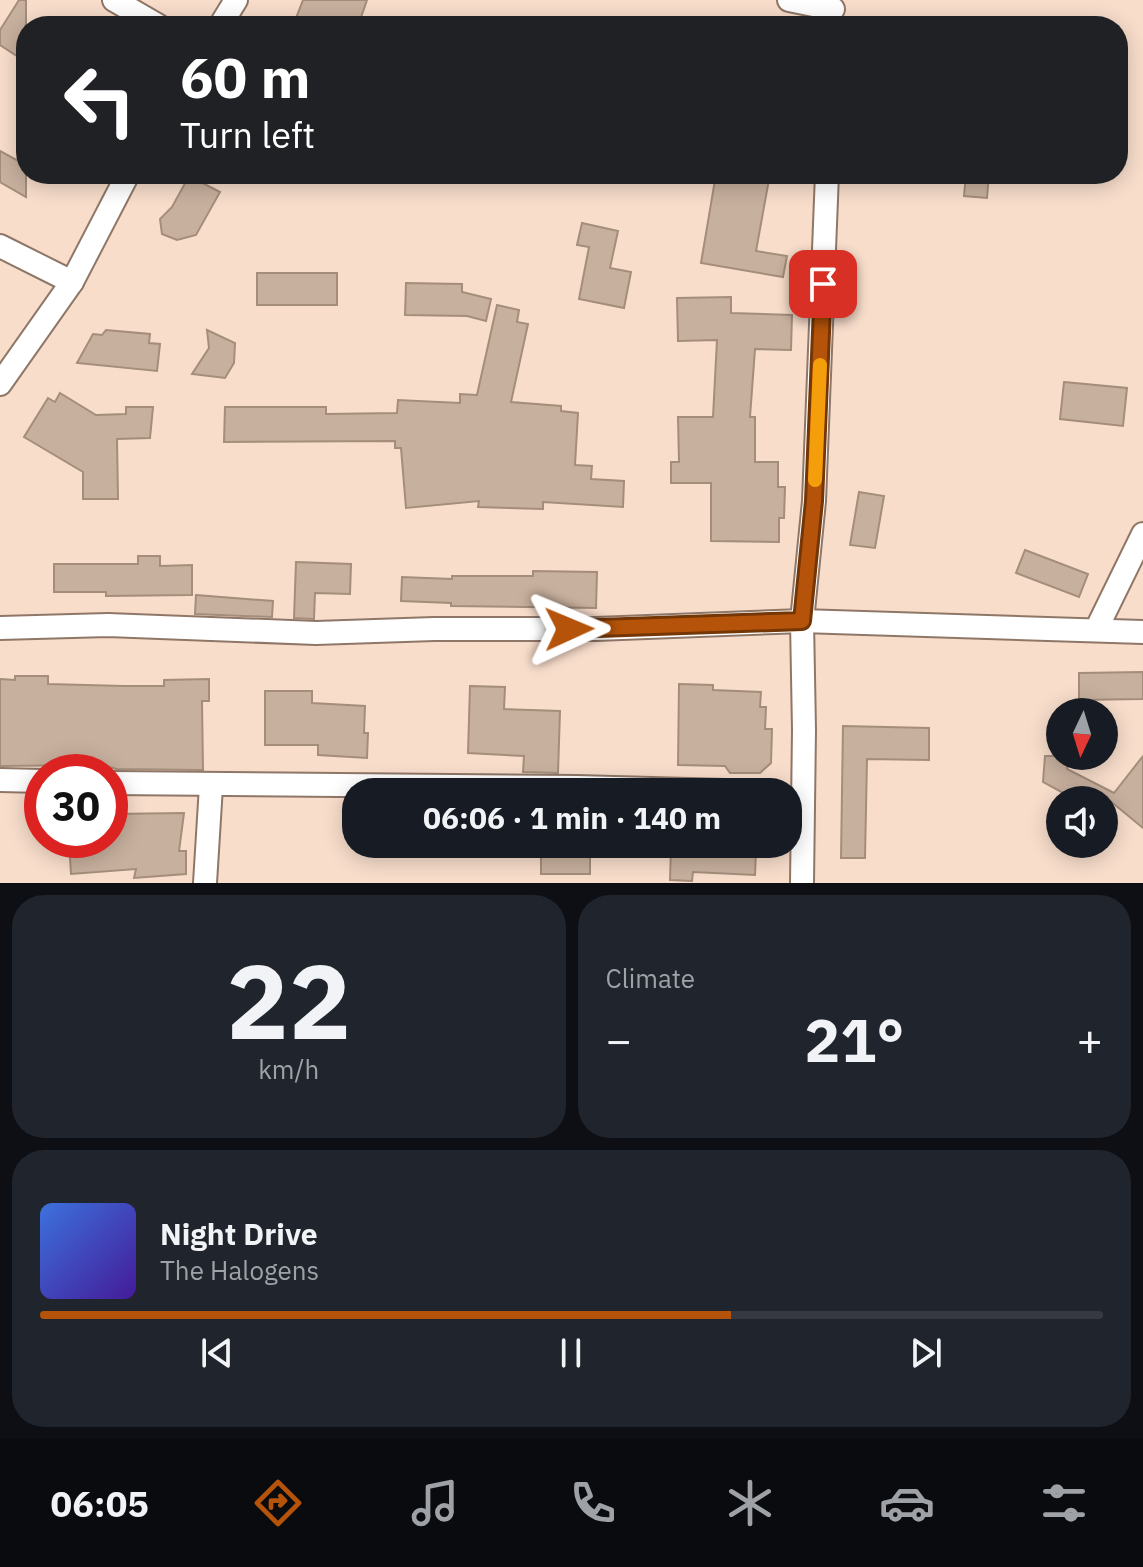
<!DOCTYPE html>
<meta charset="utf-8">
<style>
body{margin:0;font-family:"IBM Plex Sans",sans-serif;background:#20242c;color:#f1f3f6;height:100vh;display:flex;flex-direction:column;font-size:30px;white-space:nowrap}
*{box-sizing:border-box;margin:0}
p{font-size:26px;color:#9ea1a6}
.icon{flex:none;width:44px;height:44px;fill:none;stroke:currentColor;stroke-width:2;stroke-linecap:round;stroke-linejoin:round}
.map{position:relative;height:883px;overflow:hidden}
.sheet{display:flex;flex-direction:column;gap:12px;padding:12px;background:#0d0f14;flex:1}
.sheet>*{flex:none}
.guide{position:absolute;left:16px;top:16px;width:1112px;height:168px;border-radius:32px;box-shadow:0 4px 20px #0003;background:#202124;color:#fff;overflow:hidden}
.needle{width:52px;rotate:184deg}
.buttons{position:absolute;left:1046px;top:698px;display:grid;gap:16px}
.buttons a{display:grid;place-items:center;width:72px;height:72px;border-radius:50%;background:#171b24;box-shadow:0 4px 20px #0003;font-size:40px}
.speed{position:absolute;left:24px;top:754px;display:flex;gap:16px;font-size:40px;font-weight:700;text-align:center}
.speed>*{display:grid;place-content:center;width:104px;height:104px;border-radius:50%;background:#171b24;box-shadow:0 4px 20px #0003;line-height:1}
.speed .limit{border:12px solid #d22;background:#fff;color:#111}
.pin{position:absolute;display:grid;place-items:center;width:68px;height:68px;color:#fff;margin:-34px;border-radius:16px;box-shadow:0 4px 12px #0006}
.me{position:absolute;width:88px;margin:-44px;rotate:89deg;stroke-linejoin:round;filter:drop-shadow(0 0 6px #0008)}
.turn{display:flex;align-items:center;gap:28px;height:168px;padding:0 32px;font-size:36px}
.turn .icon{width:104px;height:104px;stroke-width:2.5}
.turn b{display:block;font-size:56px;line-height:68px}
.big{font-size:60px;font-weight:700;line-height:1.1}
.sheet .card{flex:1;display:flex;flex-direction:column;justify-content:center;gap:12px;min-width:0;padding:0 28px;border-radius:32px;background:#20242c}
.sheet .dial{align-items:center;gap:0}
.dial b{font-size:104px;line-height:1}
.song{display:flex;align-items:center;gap:24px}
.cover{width:96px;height:96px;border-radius:12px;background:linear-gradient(135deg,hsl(220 70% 55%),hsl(260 70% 35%))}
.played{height:8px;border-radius:4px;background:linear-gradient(90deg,#b45309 65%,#363941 65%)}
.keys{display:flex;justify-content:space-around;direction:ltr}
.heat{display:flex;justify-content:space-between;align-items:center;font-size:44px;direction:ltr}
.sheet .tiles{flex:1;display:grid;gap:12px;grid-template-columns:1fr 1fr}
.card:last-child{grid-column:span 2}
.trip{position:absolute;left:342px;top:778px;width:460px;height:80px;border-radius:32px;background:#171b24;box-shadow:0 4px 20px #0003;font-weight:700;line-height:80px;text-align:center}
.menu{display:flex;height:128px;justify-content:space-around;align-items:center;background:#090b0e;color:#9ea1a6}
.menu .icon{width:56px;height:56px}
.menu .on{color:#b45309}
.menu b{font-size:36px;color:#f1f3f6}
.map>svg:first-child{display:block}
.building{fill:#c8b09e;stroke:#a48d7b;stroke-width:2}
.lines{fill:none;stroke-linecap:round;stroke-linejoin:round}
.street-casing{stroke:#8f7768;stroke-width:26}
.street{stroke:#fff;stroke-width:22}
.route-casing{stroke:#753606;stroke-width:20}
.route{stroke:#b45309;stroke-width:14}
.slow{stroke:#f59e0b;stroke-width:14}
</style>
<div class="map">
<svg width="1143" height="883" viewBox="0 0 1143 883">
<rect width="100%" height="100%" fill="#f8ddcb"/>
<!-- building -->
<g class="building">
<polygon points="19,0 26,0 26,62 0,45 0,30"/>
<polygon points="303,0 367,0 358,26 293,26"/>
<polygon points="0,151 26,165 26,197 0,182"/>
<polygon points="716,174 770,174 756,251 787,256 783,277 701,263"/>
<polygon points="966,174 989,174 987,198 964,196"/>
<polygon points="189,176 220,192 196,235 177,240 162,234 160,219 172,207"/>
<polygon points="582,223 618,231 610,268 631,272 624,308 579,299 589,247 577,245"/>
<rect x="257" y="273" width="80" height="32"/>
<polygon points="406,283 462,284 462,292 491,299 486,321 467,316 405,315"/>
<polygon points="731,297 731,313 792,315 791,350 755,349 750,417 755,417 755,462 778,462 778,487 785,487 784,518 779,518 779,542 711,541 711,483 671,483 671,462 679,462 678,417 713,417 717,340 678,341 677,298"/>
<polygon points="497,305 519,310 517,322 528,324 511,402 561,406 561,411 578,413 575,465 592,466 591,479 624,481 623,507 543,502 543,509 478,507 479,501 406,508 401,448 395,448 395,441 224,442 225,407 326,407 326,414 397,413 398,400 460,403 460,394 477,395"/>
<polygon points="106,330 150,334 149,343 160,344 157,371 77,363 93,334 102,335"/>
<polygon points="207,330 235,343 234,363 225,378 192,374 209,348"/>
<polygon points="1064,382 1127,388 1123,426 1060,419"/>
<polygon points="60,393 96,415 126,414 126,407 153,407 150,438 117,439 118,499 83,499 83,472 24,437 48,398 55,402"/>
<polygon points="859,492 884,496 875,548 850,545"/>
<polygon points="1025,550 1088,574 1079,597 1016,573"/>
<polygon points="138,556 160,556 160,566 192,565 192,595 106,596 106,592 54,592 54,564 138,564"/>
<polygon points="296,562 351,564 350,594 315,593 314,619 294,618"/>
<polygon points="533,571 597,572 596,608 451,606 451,603 401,601 402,577 452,579 452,576 533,576"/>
<polygon points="196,595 273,601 272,617 195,614"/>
<polygon points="1143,672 1143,699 1079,700 1079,673"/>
<polygon points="15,676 48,676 48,684 124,686 164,686 164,680 209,679 209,701 202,701 203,770 116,769 104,765 0,766 0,679 15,680"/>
<polygon points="679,684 713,685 713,690 761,692 760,707 766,707 765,729 772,729 771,763 760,773 730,773 725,766 678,765"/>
<polygon points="470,686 505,687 504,709 560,711 558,773 523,772 524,756 468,753"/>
<polygon points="265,691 312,691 312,703 365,706 364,733 368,733 367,758 318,755 318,745 265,745"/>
<polygon points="843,726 929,728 929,760 867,759 865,858 841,858"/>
<polygon points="1045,756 1069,756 1067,769 1114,793 1143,756 1143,828 1109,800 1076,800 1043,782"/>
<polygon points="184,813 179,851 186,851 186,874 134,878 136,869 71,874 69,840 110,840 110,814"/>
<rect x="541" y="844" width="49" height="30"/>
<polygon points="671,847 756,850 755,875 693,872 692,881 670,880"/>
</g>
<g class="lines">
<defs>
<g id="street">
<polyline points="114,0 159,26"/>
<polyline points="789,0 833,9"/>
<polyline points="220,26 236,0"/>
<polyline points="0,246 72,282"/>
<polyline points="0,384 72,282 128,174"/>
<polyline points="0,628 108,625 316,633 434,629 596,629 802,621 1143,632"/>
<polyline points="1096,630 1143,534"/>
<polyline points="0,780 42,781"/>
<polyline points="110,783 577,787 766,792"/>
<polyline points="205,883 211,786"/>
<polyline points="802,883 804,730 802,621 814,501 827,174"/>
</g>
</defs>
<!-- street casing -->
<use href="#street" class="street-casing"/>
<!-- street -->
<use href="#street" class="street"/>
</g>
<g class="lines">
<defs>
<polyline id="route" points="569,629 802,621 814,501 823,284"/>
</defs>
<!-- route casing -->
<use href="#route" class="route-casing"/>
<!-- route -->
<use href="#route" class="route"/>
<!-- slow -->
<polyline class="slow" points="815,480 820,365"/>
</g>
</svg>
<div class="buttons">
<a><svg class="needle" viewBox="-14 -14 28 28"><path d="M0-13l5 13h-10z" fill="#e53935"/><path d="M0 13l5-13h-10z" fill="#9ea1a6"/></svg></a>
<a><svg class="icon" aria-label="sound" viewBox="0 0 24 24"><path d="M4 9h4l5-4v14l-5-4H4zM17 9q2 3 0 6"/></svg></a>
</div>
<div class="speed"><div class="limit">30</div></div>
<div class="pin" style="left:823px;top:284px;background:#d93025"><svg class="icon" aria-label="arrive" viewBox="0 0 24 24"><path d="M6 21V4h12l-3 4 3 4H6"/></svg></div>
<svg class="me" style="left:569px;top:629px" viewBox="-20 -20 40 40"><path d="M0-17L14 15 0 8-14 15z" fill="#b45309" stroke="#fff" stroke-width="4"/></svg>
<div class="trip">06:06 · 1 min · 140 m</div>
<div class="guide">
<div class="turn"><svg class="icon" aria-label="left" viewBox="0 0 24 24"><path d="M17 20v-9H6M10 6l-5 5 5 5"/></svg><div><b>60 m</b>Turn left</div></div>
</div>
</div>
<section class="sheet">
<div class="tiles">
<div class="card dial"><b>22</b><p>km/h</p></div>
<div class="card"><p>Climate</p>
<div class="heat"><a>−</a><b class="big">21°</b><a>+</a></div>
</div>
<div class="card">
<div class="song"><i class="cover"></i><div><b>Night Drive</b><p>The Halogens</p></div></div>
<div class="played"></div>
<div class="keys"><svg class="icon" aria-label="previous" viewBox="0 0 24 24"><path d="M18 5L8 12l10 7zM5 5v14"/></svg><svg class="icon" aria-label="pause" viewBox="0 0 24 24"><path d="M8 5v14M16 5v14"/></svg><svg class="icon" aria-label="next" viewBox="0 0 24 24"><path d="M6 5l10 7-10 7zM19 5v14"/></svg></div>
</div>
</div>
</section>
<nav class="menu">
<b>06:05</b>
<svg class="icon on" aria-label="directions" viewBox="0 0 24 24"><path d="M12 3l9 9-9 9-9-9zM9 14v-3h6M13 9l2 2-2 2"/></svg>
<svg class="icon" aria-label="music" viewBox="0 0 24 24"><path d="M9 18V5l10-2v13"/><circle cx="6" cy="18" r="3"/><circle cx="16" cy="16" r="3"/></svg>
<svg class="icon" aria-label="phone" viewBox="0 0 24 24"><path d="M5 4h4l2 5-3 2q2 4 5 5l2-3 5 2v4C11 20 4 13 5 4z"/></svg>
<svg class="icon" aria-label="climate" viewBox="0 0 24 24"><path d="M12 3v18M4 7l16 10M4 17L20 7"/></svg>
<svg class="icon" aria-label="car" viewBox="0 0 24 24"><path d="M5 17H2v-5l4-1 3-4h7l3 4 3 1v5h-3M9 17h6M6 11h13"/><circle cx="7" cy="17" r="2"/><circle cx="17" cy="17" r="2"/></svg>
<svg class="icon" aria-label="filters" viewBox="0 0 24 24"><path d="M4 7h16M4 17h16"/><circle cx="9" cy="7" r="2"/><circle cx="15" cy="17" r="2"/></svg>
</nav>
